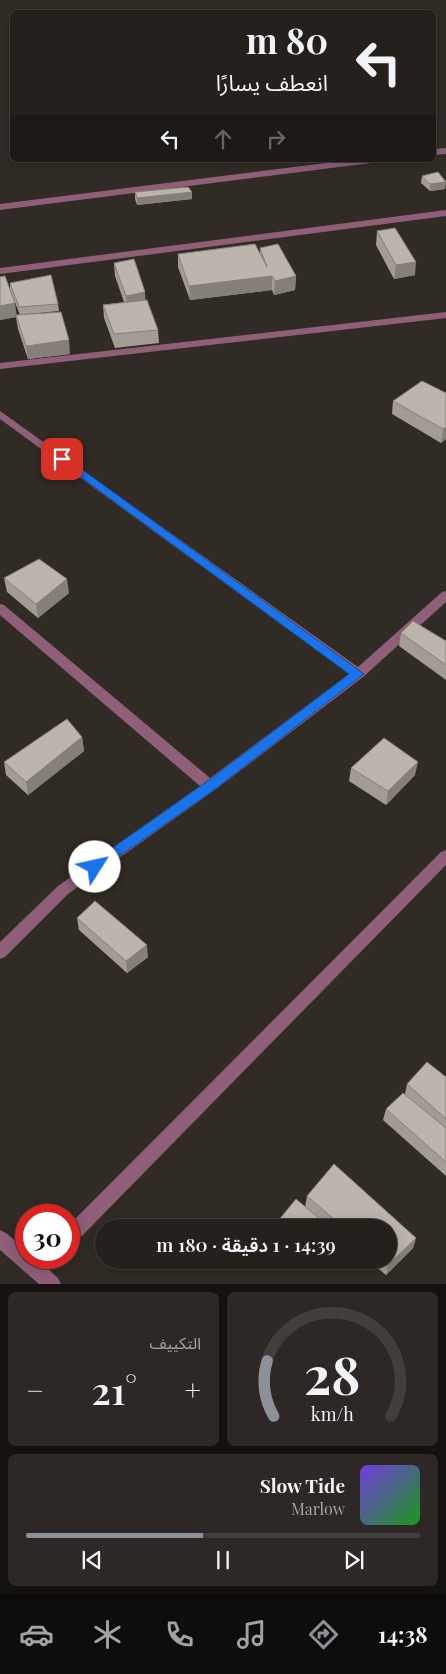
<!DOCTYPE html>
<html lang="ar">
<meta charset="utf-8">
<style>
body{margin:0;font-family:"Playfair Display","Noto Sans Arabic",serif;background:#2d2825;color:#f1f3f6;direction:rtl;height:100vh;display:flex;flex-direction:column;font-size:19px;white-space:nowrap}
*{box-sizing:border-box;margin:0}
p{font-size:16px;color:#a3a3a3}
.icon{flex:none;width:28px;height:28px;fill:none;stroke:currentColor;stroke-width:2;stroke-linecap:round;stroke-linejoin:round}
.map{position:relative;height:1284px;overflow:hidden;direction:ltr}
.drawer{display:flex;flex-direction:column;gap:8px;padding:8px;background:#14120f;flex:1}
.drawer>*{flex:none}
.hud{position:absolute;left:10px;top:10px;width:426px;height:152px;border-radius:8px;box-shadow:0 2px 12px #0003,0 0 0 1px #423e3b;direction:rtl;background:#25201c;color:#f1f3f6;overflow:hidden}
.speed{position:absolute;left:15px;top:1204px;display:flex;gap:10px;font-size:25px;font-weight:700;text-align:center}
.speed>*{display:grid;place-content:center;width:65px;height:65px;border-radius:50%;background:#25201c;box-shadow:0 2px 12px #0003,0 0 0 1px #423e3b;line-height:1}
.speed .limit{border:8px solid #d22;background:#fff;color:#111}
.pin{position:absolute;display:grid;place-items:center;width:42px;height:42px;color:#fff;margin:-21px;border-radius:10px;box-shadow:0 2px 8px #0006}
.me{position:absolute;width:55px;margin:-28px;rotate:55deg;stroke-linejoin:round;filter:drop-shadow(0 0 4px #0008)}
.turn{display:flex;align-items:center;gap:18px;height:105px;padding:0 25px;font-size:22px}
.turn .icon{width:65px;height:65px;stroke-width:2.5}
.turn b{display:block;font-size:35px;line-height:42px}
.lanes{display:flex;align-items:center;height:48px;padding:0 25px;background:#0003;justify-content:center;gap:25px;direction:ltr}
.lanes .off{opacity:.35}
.big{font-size:38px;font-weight:600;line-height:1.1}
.drawer .tile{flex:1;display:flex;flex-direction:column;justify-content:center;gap:8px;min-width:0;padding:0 18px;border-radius:8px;background:#2d2825}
.drawer .dial{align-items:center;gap:0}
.dial svg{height:130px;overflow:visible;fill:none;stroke:#423e3b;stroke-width:7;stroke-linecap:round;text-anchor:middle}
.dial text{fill:#f1f3f6;stroke:none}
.song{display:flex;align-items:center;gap:15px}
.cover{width:60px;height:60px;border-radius:8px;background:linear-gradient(135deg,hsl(260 70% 55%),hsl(120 70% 35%))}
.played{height:5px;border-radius:2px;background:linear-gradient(90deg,#8c9099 45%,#423e3b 45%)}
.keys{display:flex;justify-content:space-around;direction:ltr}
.heat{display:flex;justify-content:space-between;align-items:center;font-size:28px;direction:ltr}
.drawer .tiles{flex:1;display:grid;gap:8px;grid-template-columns:1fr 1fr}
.tile:last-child{grid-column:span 2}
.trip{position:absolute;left:95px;top:1219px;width:302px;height:50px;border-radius:25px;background:#25201c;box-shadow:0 2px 12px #0003,0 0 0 1px #423e3b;font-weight:600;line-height:50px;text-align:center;direction:rtl}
.tab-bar{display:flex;height:80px;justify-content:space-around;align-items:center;background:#0f0d0b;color:#a3a3a3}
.tab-bar .icon{width:35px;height:35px}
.tab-bar .active{color:#8c9099}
.tab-bar b{font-size:22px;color:#f1f3f6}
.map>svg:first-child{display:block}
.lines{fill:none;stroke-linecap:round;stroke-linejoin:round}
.minor{fill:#8e5f77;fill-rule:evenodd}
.wall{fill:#a39c95}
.shaded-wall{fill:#847f79}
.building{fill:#bdb5ad;stroke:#847f79}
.route{fill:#1a73e8;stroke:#114b97}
</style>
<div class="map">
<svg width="446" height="1284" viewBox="0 0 446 1284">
<rect width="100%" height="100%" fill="#312b25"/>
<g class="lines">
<!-- minor -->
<g class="minor">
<polygon points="446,148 446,154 434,155 434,149"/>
<polygon points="350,160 375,160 371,163 0,210 0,204"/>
<polygon points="446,210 446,216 0,274 0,268"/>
<polygon points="446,312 446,318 0,369 0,363"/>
<polygon points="0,411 358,667 442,592 446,591 446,602 363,677 215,790 68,894 5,957 0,959 0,942 58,886 200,786 0,615 0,604 4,605 210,778 349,674 0,419"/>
<polygon points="446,850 446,865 75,1243 69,1246 69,1225 441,852"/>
<polygon points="0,1230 6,1233 26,1250 26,1258 57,1258 55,1264 49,1270 58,1278 61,1284 39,1284 0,1250"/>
</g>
</g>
<!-- wall -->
<g class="wall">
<polygon points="422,176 445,189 430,191 421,183"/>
<polygon points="135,192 192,192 192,199 137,205 135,199"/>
<polygon points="377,231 415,275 394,279 376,245"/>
<polygon points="260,248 296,276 295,290 274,295 272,290 190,300 178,267 178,254 260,253"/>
<polygon points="114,263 145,300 158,330 159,343 115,348 104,318 103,305 124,302 115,276"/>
<polygon points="0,277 16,315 70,354 28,359 18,329 16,317 0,320"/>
<polygon points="10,283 58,304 59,311 20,315 10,290"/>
<polygon points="446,393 446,439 441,443 392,414 393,401"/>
<polygon points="4,578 69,593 38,618 7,592"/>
<polygon points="401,633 446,641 446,680 399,646"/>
<polygon points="82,737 84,751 28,795 6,775 4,762"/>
<polygon points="351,768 415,775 386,805 349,781"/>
<polygon points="77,918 148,957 127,973 79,930"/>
<polygon points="446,1077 446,1176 383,1120 386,1109 405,1094 407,1084"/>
<polygon points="307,1196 416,1238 413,1248 386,1275 368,1260 389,1260 389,1228 330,1228 326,1224 326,1228 274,1228 274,1226 305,1207"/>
</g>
<!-- shaded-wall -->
<g class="shaded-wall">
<polygon points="446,182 445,189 430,191 430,184"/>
<polygon points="192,192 192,199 137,205 137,198"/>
<polygon points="416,262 415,275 394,279 396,265"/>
<polygon points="272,276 272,290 190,300 189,286"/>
<polygon points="296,276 295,290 274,295 275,281"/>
<polygon points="145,292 146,306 127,310 126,296"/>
<polygon points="15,303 17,317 0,320 0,306"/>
<polygon points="69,340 70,354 28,359 26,346"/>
<polygon points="446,427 446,439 441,443 443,429"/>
<polygon points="67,579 69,593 38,618 36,604"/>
<polygon points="82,737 84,751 28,795 26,782"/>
<polygon points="418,762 415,775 386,805 388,791"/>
<polygon points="147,945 148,957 127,973 126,961"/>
<polygon points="416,1238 413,1248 386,1275 388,1265"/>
</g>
<!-- building -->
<g class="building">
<polygon points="438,172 446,182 430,184 422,176"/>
<polygon points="188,187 192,192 137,198 135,192"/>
<polygon points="395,228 416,262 396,265 377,231"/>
<polygon points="255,244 267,267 260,248 278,244 296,276 275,281 272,276 189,286 178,254"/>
<polygon points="134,259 145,292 126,296 114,263"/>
<polygon points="51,275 58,304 19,307 10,283"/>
<polygon points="5,276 15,303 0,306 0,277"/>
<polygon points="147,300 158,330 114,334 103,305"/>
<polygon points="61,312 69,340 26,346 16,315"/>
<polygon points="422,381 446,393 446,427 443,429 393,401"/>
<polygon points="39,559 67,579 36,604 4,578"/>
<polygon points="413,621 446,641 446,665 401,633"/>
<polygon points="67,719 82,737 26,782 4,762"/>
<polygon points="384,738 418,762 388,791 351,768"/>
<polygon points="95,901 147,945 126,961 77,918"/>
<polygon points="427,1062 446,1077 446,1119 407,1084"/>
<polygon points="403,1093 446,1128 446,1162 386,1109"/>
<polygon points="334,1164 416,1238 388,1265 382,1260 389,1260 389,1228 344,1228 307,1196"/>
<polygon points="296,1199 326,1224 324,1228 275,1228 274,1226"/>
</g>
<!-- route -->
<polygon class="route" points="62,455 364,674 214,790 95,873 91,871 89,867 91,863 205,783 349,674 59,461 59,456"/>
</svg>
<div class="speed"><div class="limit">30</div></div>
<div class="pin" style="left:62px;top:459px;background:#d93025"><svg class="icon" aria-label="arrive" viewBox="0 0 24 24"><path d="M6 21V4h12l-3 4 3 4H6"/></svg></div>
<svg class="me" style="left:95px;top:867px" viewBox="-20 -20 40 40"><circle r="19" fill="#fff"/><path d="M0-13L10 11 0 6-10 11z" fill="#1a73e8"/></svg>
<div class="trip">14:39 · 1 دقيقة · 180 m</div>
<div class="hud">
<div class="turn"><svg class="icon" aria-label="left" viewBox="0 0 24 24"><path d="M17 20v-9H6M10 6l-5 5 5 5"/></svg><div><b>80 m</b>انعطف يسارًا</div></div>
<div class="lanes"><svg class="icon" aria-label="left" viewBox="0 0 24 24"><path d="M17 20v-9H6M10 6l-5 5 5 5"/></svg><svg class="icon off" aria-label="ahead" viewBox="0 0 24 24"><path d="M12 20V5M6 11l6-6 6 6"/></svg><svg class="icon off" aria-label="right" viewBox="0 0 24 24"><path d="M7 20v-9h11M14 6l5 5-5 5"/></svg></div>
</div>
</div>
<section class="drawer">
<div class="tiles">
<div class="tile dial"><svg viewBox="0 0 100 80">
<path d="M14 69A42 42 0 1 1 86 69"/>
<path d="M14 69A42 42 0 0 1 10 35" stroke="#8c9099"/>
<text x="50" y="56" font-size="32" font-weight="700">28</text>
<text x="50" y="72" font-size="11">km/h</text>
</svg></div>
<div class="tile"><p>التكييف</p>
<div class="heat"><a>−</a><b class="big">21°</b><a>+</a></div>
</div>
<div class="tile">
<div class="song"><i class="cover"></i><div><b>Slow Tide</b><p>Marlow</p></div></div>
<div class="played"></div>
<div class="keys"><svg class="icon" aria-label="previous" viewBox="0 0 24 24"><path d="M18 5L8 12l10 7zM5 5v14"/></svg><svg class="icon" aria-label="pause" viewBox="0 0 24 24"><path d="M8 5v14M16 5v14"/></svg><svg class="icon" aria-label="next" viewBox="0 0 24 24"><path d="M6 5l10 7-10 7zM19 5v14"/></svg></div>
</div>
</div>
</section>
<nav class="tab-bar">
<b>14:38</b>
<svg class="icon active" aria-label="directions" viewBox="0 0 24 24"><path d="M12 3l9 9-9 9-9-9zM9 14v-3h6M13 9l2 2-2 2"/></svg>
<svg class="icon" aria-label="music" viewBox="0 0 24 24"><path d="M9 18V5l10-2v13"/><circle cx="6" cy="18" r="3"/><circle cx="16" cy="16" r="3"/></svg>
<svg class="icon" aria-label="phone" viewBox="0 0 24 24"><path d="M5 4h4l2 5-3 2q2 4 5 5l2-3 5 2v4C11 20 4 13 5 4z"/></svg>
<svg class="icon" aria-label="climate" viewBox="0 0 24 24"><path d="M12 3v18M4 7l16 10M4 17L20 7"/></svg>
<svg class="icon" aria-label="car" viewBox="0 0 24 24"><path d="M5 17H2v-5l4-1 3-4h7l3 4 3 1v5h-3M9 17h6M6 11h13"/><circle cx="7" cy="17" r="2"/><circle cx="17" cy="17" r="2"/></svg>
</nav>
